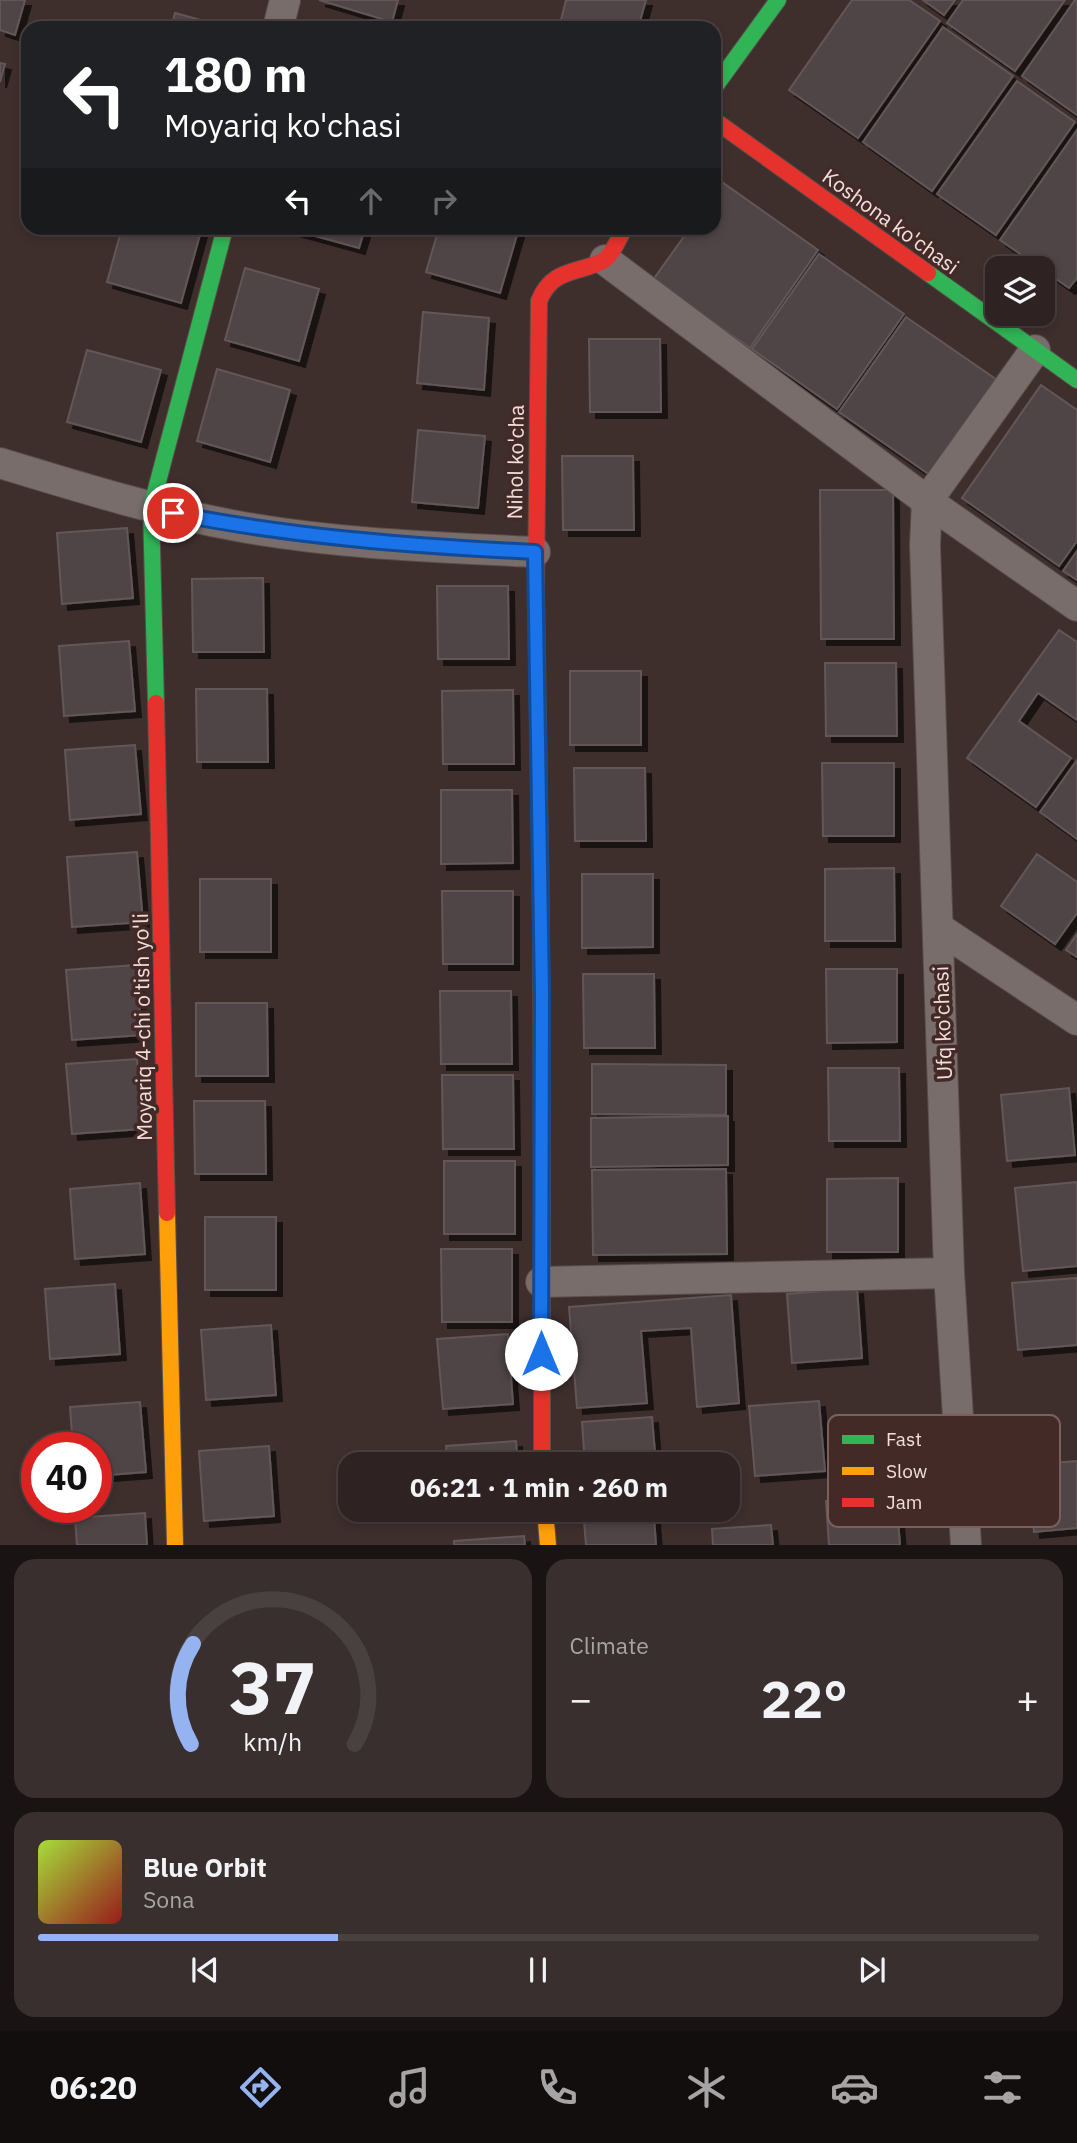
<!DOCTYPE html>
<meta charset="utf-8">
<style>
body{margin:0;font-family:"IBM Plex Sans",sans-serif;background:#3a2f2f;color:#f1f3f6;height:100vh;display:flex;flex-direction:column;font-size:26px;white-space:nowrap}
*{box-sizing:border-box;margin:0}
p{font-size:23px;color:#a7a4a5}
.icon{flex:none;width:38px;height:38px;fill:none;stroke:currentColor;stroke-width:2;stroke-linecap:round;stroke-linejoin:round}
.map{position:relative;height:1545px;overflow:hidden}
.drawer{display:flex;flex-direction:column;gap:14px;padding:14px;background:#191313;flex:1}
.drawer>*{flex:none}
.banner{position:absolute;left:21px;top:21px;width:700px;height:214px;border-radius:21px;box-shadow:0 4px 10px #0003,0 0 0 2px #494040;background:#202124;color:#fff;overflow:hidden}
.controls{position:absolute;left:985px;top:256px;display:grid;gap:14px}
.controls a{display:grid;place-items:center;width:70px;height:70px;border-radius:14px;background:#2e2322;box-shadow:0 4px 10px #0003,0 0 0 2px #494040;font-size:35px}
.speed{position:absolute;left:21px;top:1432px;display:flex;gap:14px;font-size:35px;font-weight:700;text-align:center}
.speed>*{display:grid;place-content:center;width:91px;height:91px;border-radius:50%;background:#2e2322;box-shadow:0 4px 10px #0003,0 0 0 2px #494040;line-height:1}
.speed .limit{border:10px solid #d22;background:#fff;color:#111}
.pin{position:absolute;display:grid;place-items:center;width:60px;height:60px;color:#fff;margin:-30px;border:4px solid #fff;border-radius:50%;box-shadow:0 2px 7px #0007}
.me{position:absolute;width:77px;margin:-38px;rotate:0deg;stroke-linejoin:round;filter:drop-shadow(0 0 5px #0008)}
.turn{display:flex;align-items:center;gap:24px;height:147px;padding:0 28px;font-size:32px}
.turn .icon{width:91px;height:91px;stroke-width:2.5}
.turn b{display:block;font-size:49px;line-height:60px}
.lanes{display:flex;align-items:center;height:66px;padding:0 28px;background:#0003;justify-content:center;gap:35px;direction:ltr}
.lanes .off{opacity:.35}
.big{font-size:52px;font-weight:700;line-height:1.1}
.drawer .widget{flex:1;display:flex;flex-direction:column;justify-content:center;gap:10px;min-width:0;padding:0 24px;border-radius:21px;background:#3a2f2f}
.drawer .dial{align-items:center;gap:0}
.dial svg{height:182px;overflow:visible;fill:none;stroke:#494040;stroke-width:7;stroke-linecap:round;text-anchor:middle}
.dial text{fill:#f1f3f6;stroke:none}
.song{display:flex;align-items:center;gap:21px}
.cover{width:84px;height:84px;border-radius:10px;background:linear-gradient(135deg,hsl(80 70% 55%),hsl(0 70% 35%))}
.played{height:7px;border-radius:4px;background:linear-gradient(90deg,#95b2f1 30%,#494040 30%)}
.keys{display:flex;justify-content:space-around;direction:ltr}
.heat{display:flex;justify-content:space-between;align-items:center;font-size:38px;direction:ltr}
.drawer .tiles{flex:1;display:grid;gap:14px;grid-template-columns:1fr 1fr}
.widget:last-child{grid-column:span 2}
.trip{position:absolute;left:338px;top:1452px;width:402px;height:70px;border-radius:21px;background:#2e2322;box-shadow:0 4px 10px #0003,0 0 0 2px #494040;font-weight:700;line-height:70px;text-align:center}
.tab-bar{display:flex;height:112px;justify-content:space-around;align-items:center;background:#120e0e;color:#a7a4a5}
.tab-bar .icon{width:49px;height:49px}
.tab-bar .active{color:#95b2f1}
.tab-bar b{font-size:32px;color:#f1f3f6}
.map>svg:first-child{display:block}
.building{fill:#504446;stroke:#635758;stroke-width:2;filter:url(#shadow)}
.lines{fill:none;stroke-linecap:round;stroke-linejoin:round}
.street-casing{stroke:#594c4a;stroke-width:32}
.fast-casing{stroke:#594c4a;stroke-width:18}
.slow-casing{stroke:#594c4a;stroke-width:18}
.jam-casing{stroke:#594c4a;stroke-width:18}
.street{stroke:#796d6c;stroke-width:30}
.fast{stroke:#30b455;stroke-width:16}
.slow{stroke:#ff9f0a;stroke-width:16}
.jam{stroke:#e5322d;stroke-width:16}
.route-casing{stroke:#114b97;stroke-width:18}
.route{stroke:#1a73e8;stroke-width:12}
.labels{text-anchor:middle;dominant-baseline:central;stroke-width:7;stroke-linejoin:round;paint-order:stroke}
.street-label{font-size:21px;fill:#f0dfdc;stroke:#442a27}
.key{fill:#442a27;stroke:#78605d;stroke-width:2}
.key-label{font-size:19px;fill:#f0dfdc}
</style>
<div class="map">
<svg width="1077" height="1545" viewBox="0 0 1077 1545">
<defs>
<filter id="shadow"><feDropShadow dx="6" dy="6" stdDeviation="0" flood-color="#0009"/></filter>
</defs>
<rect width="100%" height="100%" fill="#3e2f2d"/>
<!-- building -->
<g class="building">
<polygon points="0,0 25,0 15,35 0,30"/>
<polygon points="319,0 398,0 392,22"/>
<polygon points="566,0 646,0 638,28 559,28"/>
<polygon points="852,0 909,0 940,21 858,138 789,90"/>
<polygon points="923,0 955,0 944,15"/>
<polygon points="963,0 1065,0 1015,71 947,23"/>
<polygon points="1075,0 1077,0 1077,115 1022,76"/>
<polygon points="175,13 230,28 171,28"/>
<polygon points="943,27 1013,76 932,191 863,142"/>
<polygon points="0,63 5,64 0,82"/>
<polygon points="1017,81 1075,122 996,235 937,194"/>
<polygon points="1077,130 1077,278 1069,288 1000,240"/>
<polygon points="722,182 818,250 750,348 653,280 690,228 714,228 714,193"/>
<polygon points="122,228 189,228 201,231 181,303 107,282"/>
<polygon points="286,228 365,228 359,248"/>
<polygon points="439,228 519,228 500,293 426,272"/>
<polygon points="819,254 904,314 837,409 752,349"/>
<polygon points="245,268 319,289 299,361 225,340"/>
<polygon points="423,312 489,318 484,390 417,383"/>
<polygon points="906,317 1000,382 933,477 839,412"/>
<polygon points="589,339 660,339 661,412 590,412"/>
<polygon points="87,350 161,370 141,442 67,422"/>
<polygon points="217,369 290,390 270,462 197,441"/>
<polygon points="1041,385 1077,410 1077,541 1059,566 962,498"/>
<polygon points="418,430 485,436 478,508 412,502"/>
<polygon points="562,456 633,456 634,530 563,530"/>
<polygon points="820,490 893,490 894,639 821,639"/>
<polygon points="127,528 133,598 62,604 57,533"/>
<polygon points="1077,551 1077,580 1063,571"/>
<polygon points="263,578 264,652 193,652 192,579"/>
<polygon points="437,586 508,586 509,659 438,659"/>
<polygon points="1059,630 1077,642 1077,720 1038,693 1019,721 1071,758 1036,807 967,758"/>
<polygon points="129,641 135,711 64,716 59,646"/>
<polygon points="825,663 896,663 897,736 826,736"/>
<rect x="570" y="671" width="71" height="74"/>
<polygon points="196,689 267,689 268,762 197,762"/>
<polygon points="513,690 514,764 443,764 442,691"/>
<polygon points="135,745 141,814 70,820 65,750"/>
<polygon points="1077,760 1077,839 1040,812"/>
<polygon points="822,763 894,763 894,836 823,836"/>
<polygon points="574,768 645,768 646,841 575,841"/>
<polygon points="441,790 512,790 513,863 441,864"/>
<polygon points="137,852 143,922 72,927 67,857"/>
<polygon points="1037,854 1077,882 1077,913 1055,944 1001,906"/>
<polygon points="894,868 895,941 825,941 825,869"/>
<polygon points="582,874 653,874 653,947 582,948"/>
<rect x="200" y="879" width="71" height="73"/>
<polygon points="442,891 513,891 513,964 443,964"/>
<polygon points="1077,934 1077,957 1066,950"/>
<polygon points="136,965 142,1035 72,1040 66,970"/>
<polygon points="826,969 897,969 897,1042 827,1043"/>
<polygon points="583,974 654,974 655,1048 584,1048"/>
<polygon points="440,991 511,991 512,1064 441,1064"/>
<polygon points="196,1003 267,1003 268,1076 196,1076"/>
<polygon points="137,1059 142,1129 72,1134 66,1064"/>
<polygon points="592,1064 726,1065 726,1115 592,1114"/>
<polygon points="828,1068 899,1068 900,1141 829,1141"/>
<polygon points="442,1075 513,1075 514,1149 443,1149"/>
<polygon points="1069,1088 1075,1155 1007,1161 1001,1095"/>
<polygon points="194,1101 265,1101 266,1174 195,1174"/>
<polygon points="728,1116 728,1165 591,1167 591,1118"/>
<rect x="444" y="1161" width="71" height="73"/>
<polygon points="726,1169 727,1254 593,1255 592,1170"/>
<polygon points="898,1178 898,1252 827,1252 827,1179"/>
<polygon points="1077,1182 1077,1266 1023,1271 1015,1188"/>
<polygon points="140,1183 145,1254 75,1259 70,1189"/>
<rect x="205" y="1217" width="71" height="73"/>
<polygon points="441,1249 512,1249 512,1322 442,1322"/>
<polygon points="1077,1278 1077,1345 1018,1350 1012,1283"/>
<polygon points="115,1284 120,1354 50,1359 45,1289"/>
<polygon points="857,1288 862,1358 792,1363 787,1294"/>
<polygon points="731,1295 739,1403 697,1407 691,1328 641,1331 647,1403 577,1408 569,1307"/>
<polygon points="271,1325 276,1395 206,1400 201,1330"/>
<polygon points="508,1334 513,1404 443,1409 437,1339"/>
<polygon points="819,1401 825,1471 755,1476 749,1406"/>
<polygon points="140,1402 146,1472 96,1476 96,1447 73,1447 70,1407"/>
<polygon points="652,1417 656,1465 585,1465 582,1422"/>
<polygon points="516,1441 518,1465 448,1465 446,1446"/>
<polygon points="269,1446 274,1516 204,1521 199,1451"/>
<polygon points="1077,1461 1077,1528 1034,1532 1028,1465"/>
<polygon points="896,1496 900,1545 829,1545 826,1501"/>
<polygon points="451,1510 522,1510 522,1511 452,1517"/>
<polygon points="145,1513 147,1545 77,1545 75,1518"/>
<polygon points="654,1517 656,1545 586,1545 584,1521"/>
<polygon points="771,1525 773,1545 713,1545 712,1529"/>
<polygon points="524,1536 525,1545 454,1545 454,1541"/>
</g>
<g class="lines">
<defs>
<g id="street">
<polyline points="278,28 285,0"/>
<polyline points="605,260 927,501 1077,606"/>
<path d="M0 463C79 487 156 511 237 526 335 544 436 547 535 552"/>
<polyline points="927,501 925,545 949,1273 966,1545"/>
<polyline points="927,501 1035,350"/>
<polyline points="940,929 1077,1020"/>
<polyline points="541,1282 949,1273"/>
</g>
<g id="fast">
<polyline points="714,88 778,0"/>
<polyline points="928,273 1077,380"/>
<polyline points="536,590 541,916"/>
<polyline points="156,703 151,508 225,228"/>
</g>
<g id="slow">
<polyline points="541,916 542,1189"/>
<polyline points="167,1213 175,1545"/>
<polyline points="545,1510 548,1545"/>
</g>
<g id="jam">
<polyline points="714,120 928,273"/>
<path d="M536 590 539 301C552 268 577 274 603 261 612 256 619 237 625 228"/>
<polyline points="156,703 167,1213"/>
<polyline points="542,1189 542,1465"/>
</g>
</defs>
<!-- street casing -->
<use href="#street" class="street-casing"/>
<!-- fast casing -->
<use href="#fast" class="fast-casing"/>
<!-- slow casing -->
<use href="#slow" class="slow-casing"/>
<!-- jam casing -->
<use href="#jam" class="jam-casing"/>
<!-- street -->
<use href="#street" class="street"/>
<!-- fast -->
<use href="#fast" class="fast"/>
<!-- slow -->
<use href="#slow" class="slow"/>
<!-- jam -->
<use href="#jam" class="jam"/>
</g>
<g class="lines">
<defs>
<path id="route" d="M173 513C293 537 413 546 535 552L542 994 541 1354"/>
</defs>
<!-- route casing -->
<use href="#route" class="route-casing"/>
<!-- route -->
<use href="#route" class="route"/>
</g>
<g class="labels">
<!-- street labels -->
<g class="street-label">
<text transform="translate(891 221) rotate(36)">Koshona ko'chasi</text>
<text transform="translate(515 462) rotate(-89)">Nihol ko'cha</text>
<text transform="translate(942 1023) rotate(-92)">Ufq ko'chasi</text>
<text transform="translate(142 1027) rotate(-91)">Moyariq 4-chi o'tish yo'li</text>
</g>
</g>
<!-- legend -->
<rect x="828" y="1415" width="232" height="112" rx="10" class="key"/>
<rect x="842" y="1435" width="32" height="9" fill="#30b455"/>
<rect x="842" y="1467" width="32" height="8" fill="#ff9f0a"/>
<rect x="842" y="1498" width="32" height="9" fill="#e5322d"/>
<g class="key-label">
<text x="886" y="1446">Fast</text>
<text x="886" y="1478">Slow</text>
<text x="886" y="1509">Jam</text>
</g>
</svg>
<div class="controls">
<a><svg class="icon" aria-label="layers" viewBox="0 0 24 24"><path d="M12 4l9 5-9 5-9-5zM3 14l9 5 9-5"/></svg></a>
</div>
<div class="speed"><div class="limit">40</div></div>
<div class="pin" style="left:173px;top:513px;background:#d93025"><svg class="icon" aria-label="arrive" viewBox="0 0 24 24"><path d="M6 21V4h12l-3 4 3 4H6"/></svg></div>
<svg class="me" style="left:541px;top:1354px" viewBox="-20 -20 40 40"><circle r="19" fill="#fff"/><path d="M0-13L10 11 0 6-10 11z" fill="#1a73e8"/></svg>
<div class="trip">06:21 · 1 min · 260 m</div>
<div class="banner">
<div class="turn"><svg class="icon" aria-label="left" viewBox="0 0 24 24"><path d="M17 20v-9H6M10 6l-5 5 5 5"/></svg><div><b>180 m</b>Moyariq ko'chasi</div></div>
<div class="lanes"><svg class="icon" aria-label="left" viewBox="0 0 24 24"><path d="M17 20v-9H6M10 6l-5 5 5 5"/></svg><svg class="icon off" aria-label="ahead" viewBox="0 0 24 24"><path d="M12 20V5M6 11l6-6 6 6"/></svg><svg class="icon off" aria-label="right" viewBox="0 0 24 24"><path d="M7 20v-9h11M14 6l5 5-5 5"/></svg></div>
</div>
</div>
<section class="drawer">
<div class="tiles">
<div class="widget dial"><svg viewBox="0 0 100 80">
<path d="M14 69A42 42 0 1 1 86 69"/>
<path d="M14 69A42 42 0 0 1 15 25" stroke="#95b2f1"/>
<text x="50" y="56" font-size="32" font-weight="700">37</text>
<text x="50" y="72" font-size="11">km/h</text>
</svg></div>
<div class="widget"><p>Climate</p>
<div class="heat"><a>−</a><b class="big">22°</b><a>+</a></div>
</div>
<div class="widget">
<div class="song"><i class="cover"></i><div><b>Blue Orbit</b><p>Sona</p></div></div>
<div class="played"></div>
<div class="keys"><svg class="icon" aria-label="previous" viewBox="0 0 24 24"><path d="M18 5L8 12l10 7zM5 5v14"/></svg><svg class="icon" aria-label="pause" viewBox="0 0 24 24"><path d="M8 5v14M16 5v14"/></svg><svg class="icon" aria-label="next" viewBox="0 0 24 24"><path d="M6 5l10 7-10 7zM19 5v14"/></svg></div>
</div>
</div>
</section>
<nav class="tab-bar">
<b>06:20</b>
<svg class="icon active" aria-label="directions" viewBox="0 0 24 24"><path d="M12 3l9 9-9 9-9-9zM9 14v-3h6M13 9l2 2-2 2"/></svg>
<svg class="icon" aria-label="music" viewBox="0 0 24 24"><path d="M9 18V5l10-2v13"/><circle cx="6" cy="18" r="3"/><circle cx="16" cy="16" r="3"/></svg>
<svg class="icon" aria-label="phone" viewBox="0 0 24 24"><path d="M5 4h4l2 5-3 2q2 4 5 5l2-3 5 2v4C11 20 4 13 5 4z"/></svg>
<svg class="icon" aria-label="climate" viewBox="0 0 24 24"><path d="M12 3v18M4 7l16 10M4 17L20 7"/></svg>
<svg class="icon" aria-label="car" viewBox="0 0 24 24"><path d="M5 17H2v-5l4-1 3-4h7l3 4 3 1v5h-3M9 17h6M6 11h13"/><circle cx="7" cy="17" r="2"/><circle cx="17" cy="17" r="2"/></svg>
<svg class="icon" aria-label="filters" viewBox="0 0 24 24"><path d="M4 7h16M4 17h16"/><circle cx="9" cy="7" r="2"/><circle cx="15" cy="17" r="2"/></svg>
</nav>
